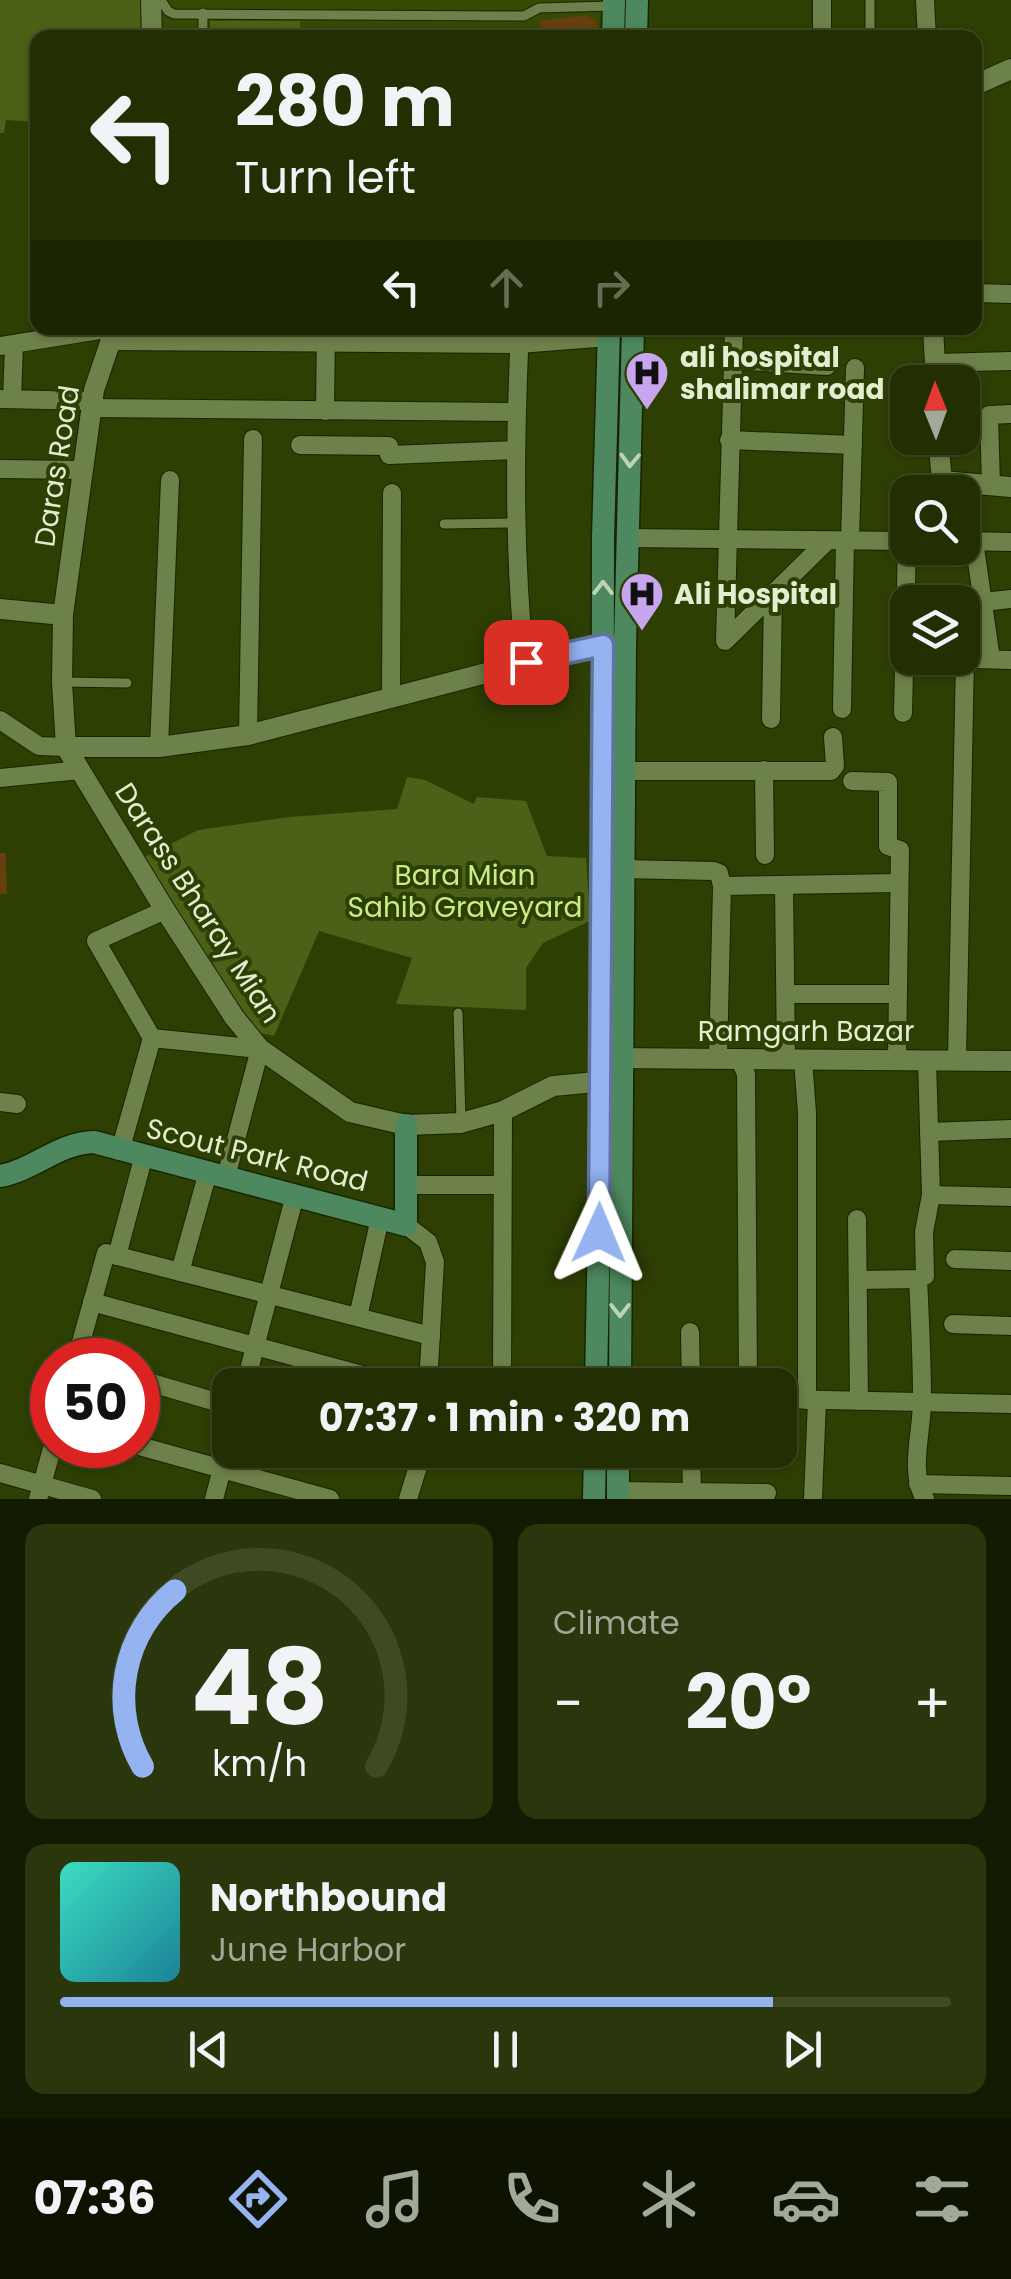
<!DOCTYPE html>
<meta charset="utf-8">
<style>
body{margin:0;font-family:Poppins,sans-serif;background:#2a370d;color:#f1f3f6;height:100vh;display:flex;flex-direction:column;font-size:38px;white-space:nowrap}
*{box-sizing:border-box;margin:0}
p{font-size:32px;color:#a2a99a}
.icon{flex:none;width:55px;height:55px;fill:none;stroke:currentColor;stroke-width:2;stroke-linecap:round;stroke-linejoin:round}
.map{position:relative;height:1499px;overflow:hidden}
.panel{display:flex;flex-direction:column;gap:25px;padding:25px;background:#131a02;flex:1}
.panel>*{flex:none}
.hud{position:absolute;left:30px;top:30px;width:952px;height:305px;border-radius:20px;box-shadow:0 2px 8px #0004,0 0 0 2px #3f4a25;background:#222f03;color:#f1f3f6;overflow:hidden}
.needle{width:65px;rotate:359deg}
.controls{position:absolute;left:890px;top:365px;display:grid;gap:20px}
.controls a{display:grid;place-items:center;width:90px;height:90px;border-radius:20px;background:#222f03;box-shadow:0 2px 8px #0004,0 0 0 2px #3f4a25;font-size:50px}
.speed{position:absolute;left:30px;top:1338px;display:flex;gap:20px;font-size:50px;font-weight:700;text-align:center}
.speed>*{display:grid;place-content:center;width:130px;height:130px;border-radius:50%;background:#222f03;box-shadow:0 2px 8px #0004,0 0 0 2px #3f4a25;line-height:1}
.speed .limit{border:15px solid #d22;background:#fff;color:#111}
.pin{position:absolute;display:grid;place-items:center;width:85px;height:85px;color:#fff;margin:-42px;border-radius:20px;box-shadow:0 5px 15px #0006}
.me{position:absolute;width:110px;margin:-55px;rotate:1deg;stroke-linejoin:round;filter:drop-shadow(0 0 8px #0008)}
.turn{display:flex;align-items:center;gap:35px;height:210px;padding:0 40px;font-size:45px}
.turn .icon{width:130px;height:130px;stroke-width:2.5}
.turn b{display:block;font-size:70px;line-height:85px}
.lanes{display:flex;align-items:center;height:95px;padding:0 40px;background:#0003;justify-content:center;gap:50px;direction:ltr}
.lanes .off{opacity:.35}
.big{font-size:75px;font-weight:700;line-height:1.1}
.panel .card{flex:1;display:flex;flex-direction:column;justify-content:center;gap:15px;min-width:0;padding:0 35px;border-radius:20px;background:#2a370d}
.panel .dial{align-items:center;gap:0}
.dial svg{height:260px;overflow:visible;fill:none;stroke:#3f4a25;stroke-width:7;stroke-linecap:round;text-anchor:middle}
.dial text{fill:#f1f3f6;stroke:none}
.song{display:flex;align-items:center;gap:30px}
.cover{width:120px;height:120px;border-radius:15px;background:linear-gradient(135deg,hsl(170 70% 55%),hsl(190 70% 35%))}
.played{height:10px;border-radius:5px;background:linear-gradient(90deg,#95b2f1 80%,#3f4a25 80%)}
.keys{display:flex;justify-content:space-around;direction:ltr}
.heat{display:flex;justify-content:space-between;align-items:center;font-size:55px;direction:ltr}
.panel .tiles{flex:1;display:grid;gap:25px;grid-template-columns:1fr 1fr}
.card:last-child{grid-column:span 2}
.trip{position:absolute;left:212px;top:1368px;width:585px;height:100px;border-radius:20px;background:#222f03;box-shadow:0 2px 8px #0004,0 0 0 2px #3f4a25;font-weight:700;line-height:100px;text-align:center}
.menu{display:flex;height:160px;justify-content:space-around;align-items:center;background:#0e1301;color:#a2a99a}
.menu .icon{width:70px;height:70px}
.menu .active{color:#95b2f1}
.menu b{font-size:45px;color:#f1f3f6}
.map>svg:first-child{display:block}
.built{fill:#364a04}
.green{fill:#4a6117}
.building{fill:#673f0e}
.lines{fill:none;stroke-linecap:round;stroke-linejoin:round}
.service-casing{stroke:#182400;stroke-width:11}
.minor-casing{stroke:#182400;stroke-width:20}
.tertiary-casing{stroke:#182400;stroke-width:22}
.secondary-casing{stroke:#182400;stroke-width:25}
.service{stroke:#6d814a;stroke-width:9}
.minor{stroke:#6d814a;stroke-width:18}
.tertiary{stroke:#6d814a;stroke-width:20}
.secondary{stroke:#4d885e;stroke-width:22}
.oneway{stroke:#bcd4b4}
.route-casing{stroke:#61749d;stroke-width:25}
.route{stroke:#95b2f1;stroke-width:18}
.labels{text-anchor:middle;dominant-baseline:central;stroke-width:8;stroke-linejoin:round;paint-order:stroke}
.poi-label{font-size:28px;font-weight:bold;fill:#e1eed0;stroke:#2e3f04;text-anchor:start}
.street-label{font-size:28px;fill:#e1eed0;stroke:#2e3f04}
.park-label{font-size:28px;fill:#c8ed88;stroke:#2e3f04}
</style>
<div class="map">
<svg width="1011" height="1499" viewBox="0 0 1011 1499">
<rect width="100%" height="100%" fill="#2e3f04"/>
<!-- built -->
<polygon class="built" points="155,0 601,0 600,37 156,37"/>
<!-- green -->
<g class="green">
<polygon points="0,0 141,0 143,37 38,38 37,122 6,120 4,133 0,133"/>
<polygon points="210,21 300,21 301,37 210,37"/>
<polygon points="407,777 425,780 474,804 477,797 526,801 547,856 586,858 590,921 543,943 526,968 526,1010 396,1004 412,958 319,931 274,1036 261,1033 244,1019 139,860 198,830 290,817 397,809"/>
</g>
<!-- building -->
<g class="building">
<polygon points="586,15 597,21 597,38 542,38 540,21"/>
<polygon points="0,853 6,853 7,894 0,894"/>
</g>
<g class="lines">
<defs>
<g id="service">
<polyline points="161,0 168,11 174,14 524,16 539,8 611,6"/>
<polyline points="870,0 870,38"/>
<polyline points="203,13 203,38"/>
<polyline points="444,524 515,523"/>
<polyline points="62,682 127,683"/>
<polyline points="458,1013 461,1120"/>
</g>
<g id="minor">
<polyline points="925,0 927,38"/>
<polyline points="822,38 822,0"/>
<polyline points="975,293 1011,294"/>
<path d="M520 328C515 440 513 550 525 663"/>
<polyline points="734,328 725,641 828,540"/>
<polyline points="110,341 519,344 609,337"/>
<polyline points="0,346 112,328"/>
<polyline points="732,360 827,366"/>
<polyline points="935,363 1011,361"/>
<polyline points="0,399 92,401"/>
<polyline points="12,399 14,346"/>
<polyline points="91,408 516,412"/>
<polyline points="325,411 326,328"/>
<polyline points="729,440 853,445"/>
<polyline points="300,445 389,446 389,455 515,450"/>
<polyline points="0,469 81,470"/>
<polyline points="991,485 989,415 1011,414"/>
<polyline points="628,538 908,541"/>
<polyline points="850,540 855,368"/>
<polyline points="963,541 1011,542"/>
<polyline points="974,541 991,659"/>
<polyline points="983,602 1011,599"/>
<polyline points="940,658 1011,660"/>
<polyline points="391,696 392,493"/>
<polyline points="842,709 845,540"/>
<polyline points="903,713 907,541"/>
<polyline points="771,719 773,594"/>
<polyline points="0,720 39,746 66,747"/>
<polyline points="248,735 253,439"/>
<polyline points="159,747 170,480"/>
<polyline points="764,770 765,855"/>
<polyline points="625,771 831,771 835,766 833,737"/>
<polyline points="0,778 80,770"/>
<polyline points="852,781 888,782 888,846 900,850 897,1060"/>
<polyline points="623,869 714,871 719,873 722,886"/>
<polyline points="784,885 786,1060"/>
<polyline points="165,910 96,941 152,1038 260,1049 226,1177"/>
<polyline points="786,994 898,994"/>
<polyline points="718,1058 722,886 898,883"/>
<polyline points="739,1058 746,1074 748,1385"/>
<polyline points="803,1059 807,1113 807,1400"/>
<polyline points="957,1059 965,658"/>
<polyline points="0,1102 17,1104"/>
<polyline points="929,1132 1011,1129"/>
<polyline points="120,1151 152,1038"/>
<polyline points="405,1185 502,1185"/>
<polyline points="931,1195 1011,1197"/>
<polyline points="857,1219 859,1401"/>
<polyline points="406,1225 428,1242 435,1262 428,1385"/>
<polyline points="117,1256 144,1155"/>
<polyline points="955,1259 1011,1261"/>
<polyline points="180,1272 208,1172"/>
<polyline points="858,1280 918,1279"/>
<polyline points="92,1302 399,1385"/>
<polyline points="358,1317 380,1218"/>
<polyline points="953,1324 1011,1326"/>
<polyline points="690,1332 691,1385"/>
<polyline points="76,1360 106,1253 431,1336"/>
<polyline points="138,1379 230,1406"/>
<polyline points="245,1385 295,1195"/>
<polyline points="502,1385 503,1111"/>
<polyline points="780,1399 1011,1404"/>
<polyline points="136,1445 330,1499"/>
<polyline points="384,1450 420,1460"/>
<polyline points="691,1450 692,1491"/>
<polyline points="0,1473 92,1499"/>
<polyline points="918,1484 1011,1486"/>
<polyline points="618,1491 767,1493"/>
<polyline points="38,1499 53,1445"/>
<polyline points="214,1499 230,1439"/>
<polyline points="408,1499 423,1450"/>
<polyline points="813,1499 817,1400"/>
<path d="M925 1499C908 1472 923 1429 922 1398 922 1358 920 1319 918 1279L925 1276 924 1232 931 1195 927 1060"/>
</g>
<g id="tertiary">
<polyline points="151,0 152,38"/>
<polyline points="975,85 1011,69"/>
<polyline points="933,328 936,382"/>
<polyline points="938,438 942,481 1011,487"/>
<polyline points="0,609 63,615 62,682 66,747 165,910 234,1017 260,1049 350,1112 406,1125 461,1123 503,1111 553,1086 618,1080"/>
<polyline points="63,615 94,390 115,328"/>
<polyline points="66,747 159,747 248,735 525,663 603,645 617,646"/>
<polyline points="609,1058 1011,1061"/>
</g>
<g id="secondary">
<polyline points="613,38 614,0"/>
<polyline points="636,38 637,0"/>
<path d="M0 1176C34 1170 58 1143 94 1142L406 1225V1125"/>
<polyline points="596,1385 602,1059 603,538 609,328"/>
<polyline points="620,1385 625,646 633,328"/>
<polyline points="594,1499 595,1450"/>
<polyline points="618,1499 618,1450"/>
</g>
</defs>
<!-- service casing -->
<use href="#service" class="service-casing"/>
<!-- minor casing -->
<use href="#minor" class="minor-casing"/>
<!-- tertiary casing -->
<use href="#tertiary" class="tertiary-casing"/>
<!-- secondary casing -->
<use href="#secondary" class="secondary-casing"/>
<!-- service -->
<use href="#service" class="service"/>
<!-- minor -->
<use href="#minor" class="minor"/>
<!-- tertiary -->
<use href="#tertiary" class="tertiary"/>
<!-- secondary -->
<use href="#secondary" class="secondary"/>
</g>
<!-- one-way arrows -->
<defs><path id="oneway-chevron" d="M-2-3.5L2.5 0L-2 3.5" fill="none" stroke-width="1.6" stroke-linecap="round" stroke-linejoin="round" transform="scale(2.5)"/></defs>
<g class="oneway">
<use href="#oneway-chevron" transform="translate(630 460) rotate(92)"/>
<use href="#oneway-chevron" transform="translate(603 588) rotate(-90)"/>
<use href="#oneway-chevron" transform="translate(620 1310) rotate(90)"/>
</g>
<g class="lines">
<defs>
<polyline id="route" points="526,662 603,645 599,1233"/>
</defs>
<!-- route casing -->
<use href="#route" class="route-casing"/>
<!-- route -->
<use href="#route" class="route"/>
</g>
<!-- icons -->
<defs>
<symbol id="hospital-pin" viewBox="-11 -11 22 30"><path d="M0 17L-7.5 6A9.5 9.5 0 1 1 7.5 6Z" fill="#c8a6ef" stroke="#2e3f04"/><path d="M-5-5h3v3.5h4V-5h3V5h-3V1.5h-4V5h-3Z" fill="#111"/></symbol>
</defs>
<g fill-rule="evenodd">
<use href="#hospital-pin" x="622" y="348" width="50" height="68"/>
<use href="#hospital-pin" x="617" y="569" width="50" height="68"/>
</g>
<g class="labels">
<!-- poi labels -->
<g class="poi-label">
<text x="680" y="357">ali hospital<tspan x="680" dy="32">shalimar road</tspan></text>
<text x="674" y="594">Ali Hospital</text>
</g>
<!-- street labels -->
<g class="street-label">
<text transform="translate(57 466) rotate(-81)">Daras Road</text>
<text transform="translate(198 903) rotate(57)">Darass Bharay Mian</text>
<text x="806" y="1031">Ramgarh Bazar</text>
<text transform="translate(257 1155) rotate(14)">Scout Park Road</text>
</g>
<!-- park labels -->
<g class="park-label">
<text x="465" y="875">Bara Mian<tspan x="465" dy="32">Sahib Graveyard</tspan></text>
</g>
</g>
</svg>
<div class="controls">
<a><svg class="needle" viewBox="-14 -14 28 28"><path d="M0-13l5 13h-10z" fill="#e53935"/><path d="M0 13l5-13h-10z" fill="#a2a99a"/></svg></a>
<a><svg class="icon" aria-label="search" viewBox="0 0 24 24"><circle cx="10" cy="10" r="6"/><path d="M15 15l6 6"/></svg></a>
<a><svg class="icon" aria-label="layers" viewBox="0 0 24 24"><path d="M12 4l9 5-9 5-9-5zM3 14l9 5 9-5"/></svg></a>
</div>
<div class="speed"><div class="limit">50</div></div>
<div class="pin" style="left:526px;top:662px;background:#d93025"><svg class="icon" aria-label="arrive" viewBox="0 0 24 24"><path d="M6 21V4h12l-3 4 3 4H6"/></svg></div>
<svg class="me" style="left:599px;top:1233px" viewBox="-20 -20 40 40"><path d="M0-17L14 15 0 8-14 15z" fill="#95b2f1" stroke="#fff" stroke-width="4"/></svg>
<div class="trip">07:37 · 1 min · 320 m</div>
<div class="hud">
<div class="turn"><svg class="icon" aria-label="left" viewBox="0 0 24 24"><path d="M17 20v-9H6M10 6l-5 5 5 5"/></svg><div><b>280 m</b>Turn left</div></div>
<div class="lanes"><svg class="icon" aria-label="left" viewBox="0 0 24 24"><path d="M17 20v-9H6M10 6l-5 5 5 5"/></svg><svg class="icon off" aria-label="ahead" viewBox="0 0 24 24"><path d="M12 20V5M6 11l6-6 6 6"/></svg><svg class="icon off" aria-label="right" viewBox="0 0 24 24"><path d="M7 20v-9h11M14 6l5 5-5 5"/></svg></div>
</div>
</div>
<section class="panel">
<div class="tiles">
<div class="card dial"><svg viewBox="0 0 100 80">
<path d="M14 69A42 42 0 1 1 86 69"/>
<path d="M14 69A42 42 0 0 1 24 15" stroke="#95b2f1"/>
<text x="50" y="56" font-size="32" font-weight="700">48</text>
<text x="50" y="72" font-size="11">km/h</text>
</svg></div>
<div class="card"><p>Climate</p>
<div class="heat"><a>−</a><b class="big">20°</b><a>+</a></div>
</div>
<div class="card">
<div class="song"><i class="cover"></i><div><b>Northbound</b><p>June Harbor</p></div></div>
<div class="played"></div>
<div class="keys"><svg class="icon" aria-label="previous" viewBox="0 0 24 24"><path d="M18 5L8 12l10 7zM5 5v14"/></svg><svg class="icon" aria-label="pause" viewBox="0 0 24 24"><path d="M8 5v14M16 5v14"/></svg><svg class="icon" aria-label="next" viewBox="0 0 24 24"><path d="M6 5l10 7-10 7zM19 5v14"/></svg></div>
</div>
</div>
</section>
<nav class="menu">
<b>07:36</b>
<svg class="icon active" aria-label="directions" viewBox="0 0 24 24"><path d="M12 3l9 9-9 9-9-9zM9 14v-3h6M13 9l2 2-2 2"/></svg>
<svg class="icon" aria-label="music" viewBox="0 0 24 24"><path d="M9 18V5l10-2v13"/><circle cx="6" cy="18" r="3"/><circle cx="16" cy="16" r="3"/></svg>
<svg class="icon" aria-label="phone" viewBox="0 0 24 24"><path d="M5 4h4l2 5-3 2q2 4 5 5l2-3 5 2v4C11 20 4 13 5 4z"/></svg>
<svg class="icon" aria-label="climate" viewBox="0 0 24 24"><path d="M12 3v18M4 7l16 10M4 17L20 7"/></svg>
<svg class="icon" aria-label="car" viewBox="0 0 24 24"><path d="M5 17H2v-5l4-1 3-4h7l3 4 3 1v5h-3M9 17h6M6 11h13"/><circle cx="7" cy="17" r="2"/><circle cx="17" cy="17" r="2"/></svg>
<svg class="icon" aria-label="filters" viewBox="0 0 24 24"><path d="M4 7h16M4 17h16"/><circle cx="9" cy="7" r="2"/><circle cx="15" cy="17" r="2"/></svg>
</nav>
